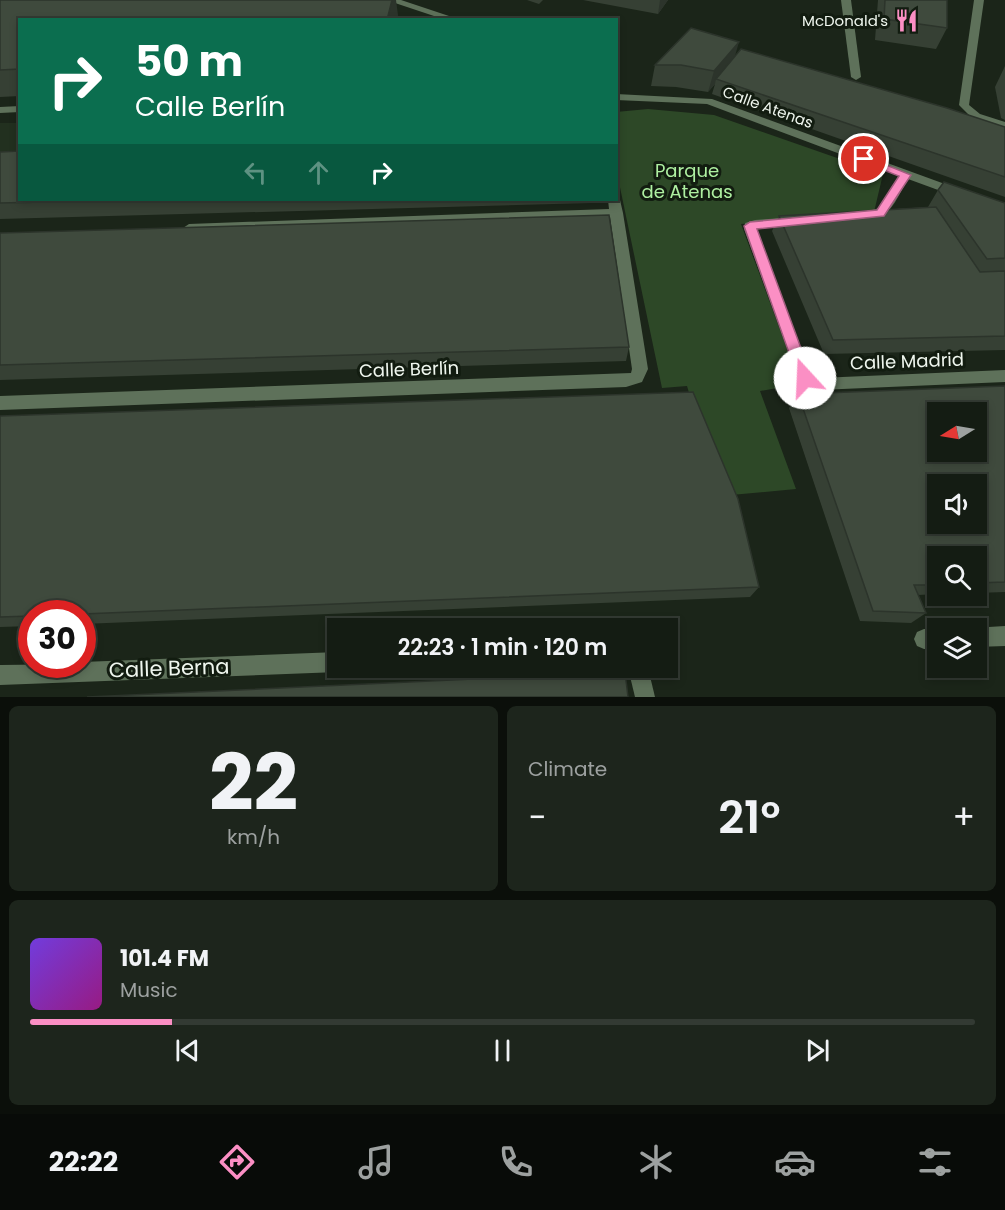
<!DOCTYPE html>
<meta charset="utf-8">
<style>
body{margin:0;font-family:Poppins,sans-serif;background:#1d251c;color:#f1f3f6;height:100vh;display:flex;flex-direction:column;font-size:22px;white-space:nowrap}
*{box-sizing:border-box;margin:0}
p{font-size:20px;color:#9da1a0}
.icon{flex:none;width:33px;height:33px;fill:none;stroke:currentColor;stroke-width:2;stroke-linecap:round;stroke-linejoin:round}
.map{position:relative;height:697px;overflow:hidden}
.drawer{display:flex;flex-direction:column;gap:9px;padding:9px;background:#0b0f0a;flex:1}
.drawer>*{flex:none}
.guide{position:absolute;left:18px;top:18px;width:600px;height:183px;border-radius:0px;box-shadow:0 3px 9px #0003,0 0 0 2px #333a33;background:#0b6e4f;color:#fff;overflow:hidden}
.needle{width:39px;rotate:259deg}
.controls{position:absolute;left:927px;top:402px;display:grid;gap:12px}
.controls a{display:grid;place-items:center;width:60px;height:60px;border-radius:0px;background:#141c13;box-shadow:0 3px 9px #0003,0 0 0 2px #333a33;font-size:30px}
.speed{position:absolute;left:18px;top:600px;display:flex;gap:12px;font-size:30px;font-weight:700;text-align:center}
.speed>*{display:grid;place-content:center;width:78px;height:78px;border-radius:50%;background:#141c13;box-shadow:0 3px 9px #0003,0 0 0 2px #333a33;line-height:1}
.speed .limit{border:9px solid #d22;background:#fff;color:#111}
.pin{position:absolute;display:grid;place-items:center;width:51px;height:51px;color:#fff;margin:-26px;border:3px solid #fff;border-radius:50%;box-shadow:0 2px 6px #0007}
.me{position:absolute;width:66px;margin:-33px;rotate:340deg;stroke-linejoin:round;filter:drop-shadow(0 0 4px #0008)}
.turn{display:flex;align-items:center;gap:21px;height:126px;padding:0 18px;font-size:27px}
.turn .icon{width:78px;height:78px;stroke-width:2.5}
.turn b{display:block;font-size:42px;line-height:51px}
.lanes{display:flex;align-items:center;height:57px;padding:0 18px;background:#0003;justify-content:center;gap:30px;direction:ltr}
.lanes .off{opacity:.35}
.big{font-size:45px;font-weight:600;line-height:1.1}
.drawer .tile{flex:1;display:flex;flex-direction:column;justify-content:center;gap:9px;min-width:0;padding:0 21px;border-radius:9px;background:#1d251c}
.drawer .dial{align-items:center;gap:0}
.dial b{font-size:78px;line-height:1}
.song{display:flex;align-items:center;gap:18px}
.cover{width:72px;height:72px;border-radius:9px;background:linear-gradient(135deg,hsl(260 70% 55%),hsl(310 70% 35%))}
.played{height:6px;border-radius:3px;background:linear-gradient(90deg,#fb8fc4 15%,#333a33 15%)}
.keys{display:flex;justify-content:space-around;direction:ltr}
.heat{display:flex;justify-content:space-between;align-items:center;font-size:33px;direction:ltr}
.drawer .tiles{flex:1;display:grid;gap:9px;grid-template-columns:1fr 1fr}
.tile:last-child{grid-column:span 2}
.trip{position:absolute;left:327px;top:618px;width:351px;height:60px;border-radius:0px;background:#141c13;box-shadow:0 3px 9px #0003,0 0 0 2px #333a33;font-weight:600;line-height:60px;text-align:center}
.dock{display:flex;height:96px;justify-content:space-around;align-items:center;background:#080b08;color:#9da1a0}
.dock .icon{width:42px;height:42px}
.dock .active{color:#fb8fc4}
.dock b{font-size:27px;color:#f1f3f6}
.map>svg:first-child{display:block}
.built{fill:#22301f}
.green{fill:#2d4827}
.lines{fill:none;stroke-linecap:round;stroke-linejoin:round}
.service{fill:#5e715a;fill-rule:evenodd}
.minor{fill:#5e715a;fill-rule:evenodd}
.wall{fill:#364034}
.shaded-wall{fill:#2c342b}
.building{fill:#3f4a3d;stroke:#2c342b;stroke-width:1.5;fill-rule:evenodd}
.route{fill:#fb8fc4;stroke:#a35d7f;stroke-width:1.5}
.labels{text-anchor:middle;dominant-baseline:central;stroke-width:6;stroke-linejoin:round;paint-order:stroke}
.far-poi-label{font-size:15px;fill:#eff6ee;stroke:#121c10;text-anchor:end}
.far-street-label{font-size:15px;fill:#eff6ee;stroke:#121c10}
.park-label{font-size:18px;fill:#aef0a1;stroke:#121c10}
.street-label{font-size:18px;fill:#eff6ee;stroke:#121c10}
.near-street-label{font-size:21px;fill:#eff6ee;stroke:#121c10}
</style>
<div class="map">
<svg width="1005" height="697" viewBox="0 0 1005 697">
<rect width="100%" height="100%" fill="#1b2519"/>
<!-- built -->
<polygon class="built" points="0,123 19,123 19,164 0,165"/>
<!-- green -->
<polygon class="green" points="648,109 714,115 883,174 874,212 741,224 800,384 760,391 796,489 720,496 687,386 662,388 617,173 616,112"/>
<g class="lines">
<!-- service -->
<g class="service">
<polygon points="386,0 401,0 461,20 446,20"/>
<polygon points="841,0 851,0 861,77 856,80 851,77"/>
<polygon points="974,0 984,0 969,105 980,114 1005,122 1005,128 972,118 959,105"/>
</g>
<!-- minor -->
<g class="minor">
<path d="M616 94 712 99 964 191 966 194 960 198 908 179C897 197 888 226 862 219L860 216 862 213 879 208 899 176 707 104 616 100Z"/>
<polygon points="20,106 20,112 0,113 0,107"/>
<polygon points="616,197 620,200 623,213 648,369 642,382 626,387 0,410 0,396 631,373 632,369 610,217 189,232 183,228 189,224 609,209 608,200 616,200"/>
<polygon points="794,217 800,221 799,224 756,229 811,374 819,378 1005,370 1005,382 819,390 800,382 744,229 745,223 755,220"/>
<polygon points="1005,626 1005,646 976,647 976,628 972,628"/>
<polygon points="924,629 938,629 938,649 924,649 917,646 914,639 917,632"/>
<polygon points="338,652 338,668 346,668 338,672 0,685 0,665 82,664 82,662"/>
<polygon points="628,668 648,668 655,697 635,697"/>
</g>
</g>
<!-- wall -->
<g class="wall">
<polygon points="0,0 398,15 20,20 20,96 0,97"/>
<polygon points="527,0 543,0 539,4"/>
<polygon points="583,0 668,0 658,14"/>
<polygon points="878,0 947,0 947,28 936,49 875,40"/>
<polygon points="734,57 1005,127 1005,197 712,94 715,84 708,92 676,87 651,86 655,65"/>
<polygon points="1005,66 1005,120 1001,118 995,87"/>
<polygon points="0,152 20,200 592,200 592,203 0,219"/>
<polygon points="938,190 1005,203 1005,350 824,354 772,231 779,216 928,207"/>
<polygon points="0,233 629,347 626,361 0,380"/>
<polygon points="1005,386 1005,592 976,593 976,556 938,556 938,594 918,595 926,613 911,623 860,621 789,408 798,394"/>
<polygon points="0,416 759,587 750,597 82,624 82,614 32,614 32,626 0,627"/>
</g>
<!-- shaded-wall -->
<g class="shaded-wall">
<polygon points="392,0 396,0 398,15 397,20 387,20"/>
<polygon points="660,0 668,0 658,14"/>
<polygon points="739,42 733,63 716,79 715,84 708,92 714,71"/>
</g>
<!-- building -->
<g class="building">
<polygon points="0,0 392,0 387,20 20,20 20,69 0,70"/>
<polygon points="885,0 947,0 947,28 884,19"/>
<polygon points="691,28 739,42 714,71 681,65 655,65"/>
<polygon points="741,49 947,108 1005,127 1005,177 716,79"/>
<polygon points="20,151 20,200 133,200 0,203 0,152"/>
<polygon points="944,182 1005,203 1005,258 987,259 938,190"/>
<polygon points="936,207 980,272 1005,271 1005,336 833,340 779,216"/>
<polygon points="609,215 629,347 0,365 0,233"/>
<path d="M1005 386V582L976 583V556H938V585H914L926 613 873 611 798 394ZM938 412H976V452H938ZM938 484H976V524H938Z"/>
<polygon points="693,392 738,499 759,587 82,614 32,614 32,616 0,617 0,416"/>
<polygon points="625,672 628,697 87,697"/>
</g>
<!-- route -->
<polygon class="route" points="864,156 911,175 884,216 757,229 812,378 810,382 800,382 798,378 744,226 750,222 877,210 899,176 860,161 860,157"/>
<!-- icons -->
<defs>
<symbol id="restaurant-bare" viewBox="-9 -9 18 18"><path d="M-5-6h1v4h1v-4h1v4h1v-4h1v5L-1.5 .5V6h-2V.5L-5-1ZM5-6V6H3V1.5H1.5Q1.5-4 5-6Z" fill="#fb8fc4" stroke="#121c10" stroke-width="2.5" paint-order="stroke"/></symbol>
</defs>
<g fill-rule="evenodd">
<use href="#restaurant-bare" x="890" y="4" width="33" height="33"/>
</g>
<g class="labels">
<!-- far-poi labels -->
<g class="far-poi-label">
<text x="888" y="20">McDonald's</text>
</g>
<!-- far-street labels -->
<g class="far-street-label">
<text transform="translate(768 107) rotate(20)">Calle Atenas</text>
</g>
<!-- park labels -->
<g class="park-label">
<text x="687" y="170">Parque<tspan x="687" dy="21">de Atenas</tspan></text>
</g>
<!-- street labels -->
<g class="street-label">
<text transform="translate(907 361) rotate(-2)">Calle Madrid</text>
<text transform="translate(409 369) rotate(-2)">Calle Berlín</text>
</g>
<!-- near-street labels -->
<g class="near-street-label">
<text transform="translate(169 668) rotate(-2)">Calle Berna</text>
</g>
</g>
</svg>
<div class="controls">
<a><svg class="needle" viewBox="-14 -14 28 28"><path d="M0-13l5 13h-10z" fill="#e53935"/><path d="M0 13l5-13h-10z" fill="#9da1a0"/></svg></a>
<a><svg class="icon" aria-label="sound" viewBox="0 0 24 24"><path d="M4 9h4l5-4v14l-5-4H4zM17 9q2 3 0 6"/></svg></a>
<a><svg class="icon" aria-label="search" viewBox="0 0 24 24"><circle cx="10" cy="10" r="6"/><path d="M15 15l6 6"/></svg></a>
<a><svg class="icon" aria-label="layers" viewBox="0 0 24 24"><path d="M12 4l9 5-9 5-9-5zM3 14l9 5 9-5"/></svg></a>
</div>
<div class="speed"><div class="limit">30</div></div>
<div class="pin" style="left:864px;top:159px;background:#d93025"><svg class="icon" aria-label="arrive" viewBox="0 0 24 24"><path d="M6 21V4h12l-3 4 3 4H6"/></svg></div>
<svg class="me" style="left:805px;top:378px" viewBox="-20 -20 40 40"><circle r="19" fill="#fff"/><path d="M0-13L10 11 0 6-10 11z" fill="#fb8fc4"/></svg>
<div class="trip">22:23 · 1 min · 120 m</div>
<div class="guide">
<div class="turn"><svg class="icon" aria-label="right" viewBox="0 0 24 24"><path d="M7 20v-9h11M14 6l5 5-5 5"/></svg><div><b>50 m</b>Calle Berlín</div></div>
<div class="lanes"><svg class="icon off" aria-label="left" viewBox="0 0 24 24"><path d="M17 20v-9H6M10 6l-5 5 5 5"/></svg><svg class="icon off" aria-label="ahead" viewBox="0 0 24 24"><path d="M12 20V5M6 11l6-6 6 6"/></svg><svg class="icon" aria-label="right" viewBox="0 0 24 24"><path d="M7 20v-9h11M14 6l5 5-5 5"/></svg></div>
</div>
</div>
<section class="drawer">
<div class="tiles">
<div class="tile dial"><b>22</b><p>km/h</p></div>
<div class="tile"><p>Climate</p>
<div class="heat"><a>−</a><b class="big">21°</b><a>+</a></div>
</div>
<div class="tile">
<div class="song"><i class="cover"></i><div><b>101.4 FM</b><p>Music</p></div></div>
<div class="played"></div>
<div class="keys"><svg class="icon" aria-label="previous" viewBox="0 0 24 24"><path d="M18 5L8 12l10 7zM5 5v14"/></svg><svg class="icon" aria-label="pause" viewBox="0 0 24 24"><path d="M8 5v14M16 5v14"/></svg><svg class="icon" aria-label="next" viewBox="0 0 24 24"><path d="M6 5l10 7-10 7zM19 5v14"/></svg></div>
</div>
</div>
</section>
<nav class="dock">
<b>22:22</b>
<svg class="icon active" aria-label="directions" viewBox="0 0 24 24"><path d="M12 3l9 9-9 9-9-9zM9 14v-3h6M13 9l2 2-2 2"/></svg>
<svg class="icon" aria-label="music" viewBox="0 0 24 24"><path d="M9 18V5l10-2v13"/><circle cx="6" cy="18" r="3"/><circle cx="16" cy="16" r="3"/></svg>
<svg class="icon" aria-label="phone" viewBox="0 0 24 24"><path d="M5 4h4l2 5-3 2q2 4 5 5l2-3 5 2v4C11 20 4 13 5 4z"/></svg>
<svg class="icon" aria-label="climate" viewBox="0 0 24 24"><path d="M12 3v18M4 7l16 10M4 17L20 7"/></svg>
<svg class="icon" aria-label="car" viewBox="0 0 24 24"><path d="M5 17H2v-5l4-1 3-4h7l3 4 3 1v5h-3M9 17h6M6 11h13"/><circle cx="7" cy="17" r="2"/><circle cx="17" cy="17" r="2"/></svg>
<svg class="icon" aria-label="filters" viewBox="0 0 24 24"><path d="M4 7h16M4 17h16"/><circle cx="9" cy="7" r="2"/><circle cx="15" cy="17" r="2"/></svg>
</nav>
